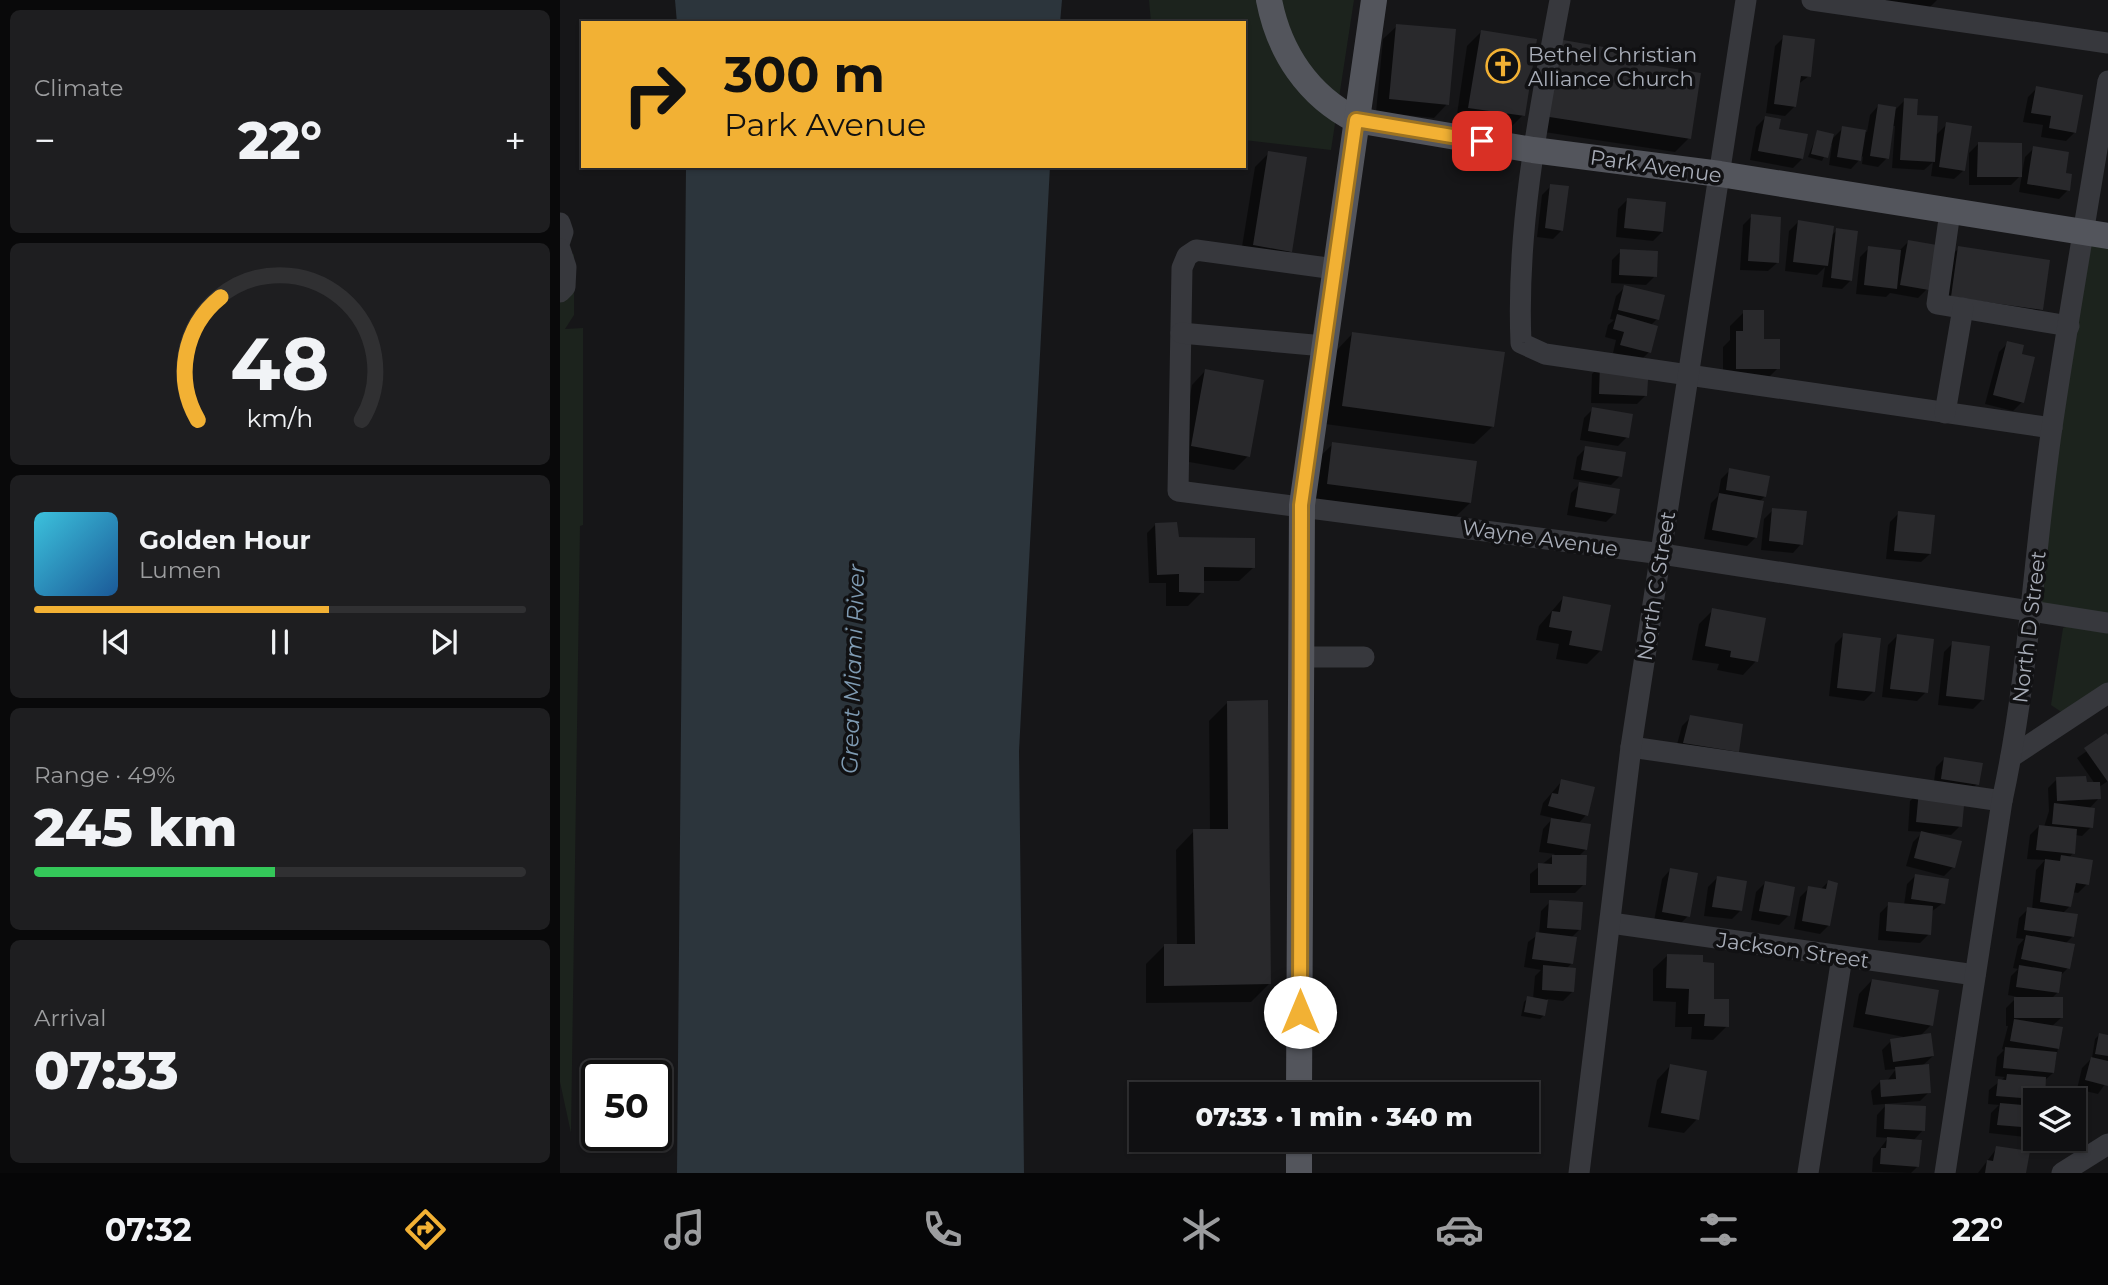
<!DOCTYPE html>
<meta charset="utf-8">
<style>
body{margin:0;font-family:Montserrat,sans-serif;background:#1e1e20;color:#f1f3f6;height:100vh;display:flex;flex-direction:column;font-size:26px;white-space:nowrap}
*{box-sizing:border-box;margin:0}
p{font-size:23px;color:#9c9d9f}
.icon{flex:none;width:38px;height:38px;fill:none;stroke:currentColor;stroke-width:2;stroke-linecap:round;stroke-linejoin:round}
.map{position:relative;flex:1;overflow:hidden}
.sheet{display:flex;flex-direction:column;gap:10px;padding:10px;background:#09090a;width:560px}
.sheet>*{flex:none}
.guide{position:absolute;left:21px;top:21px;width:665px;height:147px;border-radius:0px;box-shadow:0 2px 5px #0004,0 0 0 2px #303032;background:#f2b134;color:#111;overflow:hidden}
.buttons{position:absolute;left:1463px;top:1088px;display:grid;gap:14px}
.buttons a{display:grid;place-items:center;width:63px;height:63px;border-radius:0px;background:#101012;box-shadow:0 2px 5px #0004,0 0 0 2px #303032;font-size:35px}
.speed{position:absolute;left:21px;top:1060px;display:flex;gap:14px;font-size:35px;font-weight:700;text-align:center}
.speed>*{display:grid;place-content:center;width:91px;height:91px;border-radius:50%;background:#101012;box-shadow:0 2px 5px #0004,0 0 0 2px #303032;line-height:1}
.speed .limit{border:4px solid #111;border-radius:10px;background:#fff;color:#111}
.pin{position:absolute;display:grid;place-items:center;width:60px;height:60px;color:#fff;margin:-30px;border-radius:14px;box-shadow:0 4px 10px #0006}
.me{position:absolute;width:77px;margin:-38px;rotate:0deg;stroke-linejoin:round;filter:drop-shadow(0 0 5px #0008)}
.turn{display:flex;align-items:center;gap:24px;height:147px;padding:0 28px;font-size:32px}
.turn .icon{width:91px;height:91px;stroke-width:2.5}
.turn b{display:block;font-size:49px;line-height:60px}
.big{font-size:52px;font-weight:800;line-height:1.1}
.sheet .card{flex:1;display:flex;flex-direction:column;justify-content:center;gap:10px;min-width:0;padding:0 24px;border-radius:10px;background:#1e1e20}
.sheet .dial{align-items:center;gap:0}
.dial svg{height:182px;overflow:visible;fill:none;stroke:#303032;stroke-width:7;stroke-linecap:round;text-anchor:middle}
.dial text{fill:#f1f3f6;stroke:none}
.song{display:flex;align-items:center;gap:21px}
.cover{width:84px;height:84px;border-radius:10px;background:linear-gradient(135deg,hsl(190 70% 55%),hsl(210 70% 35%))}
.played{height:7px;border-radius:4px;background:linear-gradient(90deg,#f2b134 60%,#303032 60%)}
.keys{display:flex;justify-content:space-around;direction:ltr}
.heat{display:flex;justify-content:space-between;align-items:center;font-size:38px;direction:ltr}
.charge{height:10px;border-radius:5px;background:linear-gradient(90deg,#34c759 49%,#303032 0)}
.trip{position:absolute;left:569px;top:1082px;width:410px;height:70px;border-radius:0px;background:#101012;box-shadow:0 2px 5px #0004,0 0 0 2px #303032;font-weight:800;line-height:70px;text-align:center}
.tabs{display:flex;height:112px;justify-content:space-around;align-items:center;background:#060607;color:#9c9d9f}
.tabs .icon{width:49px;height:49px}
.tabs .active{color:#f2b134}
.tabs b{font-size:32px;color:#f1f3f6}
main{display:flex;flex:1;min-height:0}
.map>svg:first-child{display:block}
.green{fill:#1c231d}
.water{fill:#2c353c}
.shadow{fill:#0007}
.building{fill:#29292c}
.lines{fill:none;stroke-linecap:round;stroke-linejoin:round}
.minor{stroke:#37383d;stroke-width:21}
.major{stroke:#53555c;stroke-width:26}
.route-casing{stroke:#9d7322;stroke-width:18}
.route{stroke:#f2b134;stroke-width:12}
.labels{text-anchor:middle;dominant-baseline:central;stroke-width:7;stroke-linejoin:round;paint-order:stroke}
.poi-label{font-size:21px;fill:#a8adb8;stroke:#111113;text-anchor:start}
.street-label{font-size:21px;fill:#a8adb8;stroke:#111113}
.water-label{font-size:23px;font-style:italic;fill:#7f9bb3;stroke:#111113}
</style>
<main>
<section class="sheet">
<div class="card"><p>Climate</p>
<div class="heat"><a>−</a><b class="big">22°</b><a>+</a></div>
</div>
<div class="card dial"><svg viewBox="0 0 100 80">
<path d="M14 69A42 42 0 1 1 86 69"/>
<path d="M14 69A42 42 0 0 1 24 15" stroke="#f2b134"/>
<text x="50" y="56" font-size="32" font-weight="700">48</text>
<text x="50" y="72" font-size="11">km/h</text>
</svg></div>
<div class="card">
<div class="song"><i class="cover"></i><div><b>Golden Hour</b><p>Lumen</p></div></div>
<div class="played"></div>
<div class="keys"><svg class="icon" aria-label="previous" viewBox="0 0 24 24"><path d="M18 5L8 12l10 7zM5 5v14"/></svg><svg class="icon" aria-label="pause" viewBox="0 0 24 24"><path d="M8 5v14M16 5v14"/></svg><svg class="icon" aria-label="next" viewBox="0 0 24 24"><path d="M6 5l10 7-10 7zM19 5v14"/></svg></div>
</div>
<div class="card"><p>Range · 49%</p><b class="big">245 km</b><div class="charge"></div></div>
<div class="card"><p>Arrival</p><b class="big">07:33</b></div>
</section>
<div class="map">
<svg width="1548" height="1173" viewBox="0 0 1548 1173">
<rect width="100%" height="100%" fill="#161618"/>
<!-- green -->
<g class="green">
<polygon points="589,0 794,0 771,150 684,140 684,23 591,23"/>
<polygon points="1525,233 1548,236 1548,623 1472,613"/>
<polygon points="14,254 14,315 5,329 23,328 23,525 20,526 11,1133 0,1082 0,258"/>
<polygon points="1508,626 1548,633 1548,684 1503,713 1491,705 1503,628"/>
</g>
<!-- water -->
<g class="water">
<polygon points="115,0 502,0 500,23 117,23"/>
<polygon points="126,166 490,166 459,751 464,1173 117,1173"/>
</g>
<!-- shadow -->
<g class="shadow">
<polygon points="1319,0 1377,0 1366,11"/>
<polygon points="837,26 887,104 874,118 816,112 823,39"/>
<polygon points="921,32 963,115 949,129 896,121 907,46"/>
<polygon points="1224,37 1249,76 1237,85 1234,107 1225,116 1206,113 1215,46"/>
<polygon points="1064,63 1129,138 1115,152 971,130"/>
<polygon points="1477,88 1515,132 1506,141 1481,137 1483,125 1463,122 1468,97"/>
<polygon points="1345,100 1355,117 1375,136 1387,124 1403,171 1394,179 1371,176 1373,162 1364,170 1332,168 1335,126 1332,126 1327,158 1318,167 1302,164 1303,156 1291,169 1269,165 1272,145 1270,144 1262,161 1248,157 1258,132 1271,140 1283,128 1307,132 1310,115 1318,106 1336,109"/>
<polygon points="1205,118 1242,159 1233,168 1190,160 1196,127"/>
<polygon points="1418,144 1462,173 1465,157 1474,148 1504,175 1508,190 1499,199 1459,192 1462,174 1451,185 1409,185 1409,153"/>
<polygon points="709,153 730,251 716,265 680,259 695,167"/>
<polygon points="991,186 1002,230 993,239 977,237 982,195"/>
<polygon points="1067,200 1102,232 1093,241 1056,237 1058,209"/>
<polygon points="1192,216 1217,263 1208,271 1180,270 1183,225"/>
<polygon points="1238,222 1270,237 1277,230 1291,280 1282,289 1262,287 1265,267 1257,275 1225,271 1229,231"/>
<polygon points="1349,241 1367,289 1358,298 1330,293 1326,297 1296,294 1300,257 1309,248 1340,250"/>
<polygon points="1399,248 1481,309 1468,323 1378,310 1385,262"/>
<polygon points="1061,251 1095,276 1086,285 1051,283 1052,260"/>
<polygon points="1065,287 1097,319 1091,325 1089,352 1080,361 1053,353 1056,340 1045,337 1048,325 1054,320 1050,319 1056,296"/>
<polygon points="1184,312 1218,368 1204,382 1163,382 1163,347 1170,340 1170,326"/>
<polygon points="793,333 933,426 914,444 765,424 775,352"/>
<polygon points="1448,343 1462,402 1453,411 1425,404 1439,352"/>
<polygon points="1041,365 1086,395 1077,404 1031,403 1032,374"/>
<polygon points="645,371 688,456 674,470 618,460 632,385"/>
<polygon points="1033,409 1067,437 1058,446 1020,440 1024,418"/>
<polygon points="773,444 910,503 891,521 749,502 754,462"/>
<polygon points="1026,448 1060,476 1051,485 1013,479 1017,457"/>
<polygon points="1170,470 1205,496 1199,502 1196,537 1187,546 1144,539 1151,503 1158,496 1161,479"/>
<polygon points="1020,484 1055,513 1046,522 1007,515 1011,493"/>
<polygon points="1213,510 1241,544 1233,553 1201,550 1204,519"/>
<polygon points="1339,513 1370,554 1361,562 1326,559 1330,522"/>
<polygon points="596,524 616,543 693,568 679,581 642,581 642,592 628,606 606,606 606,583 589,583 587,533"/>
<polygon points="1003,598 1041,650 1027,664 996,659 999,644 976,640 979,626"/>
<polygon points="1153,610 1196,661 1183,675 1157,670 1159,664 1132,660 1139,624"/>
<polygon points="1284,635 1313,692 1304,701 1269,696 1275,644"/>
<polygon points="1337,636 1366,692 1357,701 1322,697 1328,645"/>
<polygon points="1393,643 1422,700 1413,709 1378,705 1384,652"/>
<polygon points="668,702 710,983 691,1002 586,1003 586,964 604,946 617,946 616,850 634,831 650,831 649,721"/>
<polygon points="1131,717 1177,752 1168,761 1115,752 1122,726"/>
<polygon points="1548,736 1548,781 1539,787 1539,798 1529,809 1531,827 1522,836 1515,835 1513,853 1509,858 1527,884 1518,893 1512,892 1510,906 1502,914 1513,936 1505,944 1508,968 1500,976 1497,993 1491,999 1501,1018 1491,1027 1498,1048 1493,1073 1484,1081 1483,1099 1475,1101 1475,1138 1429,1133 1431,1113 1439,1105 1428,1104 1429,1090 1445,1077 1435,1076 1437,1057 1444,1050 1442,1049 1448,1026 1446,1026 1446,1008 1457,997 1448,995 1451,976 1458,969 1453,968 1458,946 1464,939 1456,938 1459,918 1468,909 1472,909 1476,870 1485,860 1467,859 1470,835 1479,826 1484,827 1489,811 1488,788 1497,779 1535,784 1517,758"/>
<polygon points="1385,758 1417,784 1408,793 1373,788 1376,767"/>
<polygon points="1002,781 1026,815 1018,824 1026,849 1018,857 1024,884 1015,893 970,893 970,874 995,854 979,852 983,829 993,818 980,815 983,803"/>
<polygon points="1359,792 1400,826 1391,835 1369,833 1393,867 1384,876 1346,866 1353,842 1363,832 1348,831 1350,801"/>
<polygon points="1110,870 1128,916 1119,925 1094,921 1102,879"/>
<polygon points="1356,875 1383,903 1371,912 1369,934 1360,943 1318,940 1320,913 1329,904 1344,905 1347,884"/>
<polygon points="1157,878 1181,910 1172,919 1144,916 1148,887"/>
<polygon points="1268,882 1269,925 1260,934 1234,929 1240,897 1249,888 1260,890"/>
<polygon points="1205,883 1228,916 1219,925 1191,920 1196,892"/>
<polygon points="990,902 1019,930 1011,938 1011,964 1006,969 1012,992 1003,1001 987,999 984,1015 980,1019 961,1016 964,1002 968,998 973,999 975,976 981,970 964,967 968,942 979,934 981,911"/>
<polygon points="1107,956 1152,1001 1167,1026 1153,1040 1131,1039 1132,1027 1115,1027 1116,1002 1093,1001 1093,969"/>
<polygon points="1312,980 1371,1025 1360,1036 1373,1056 1362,1066 1369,1092 1360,1101 1313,1105 1311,1091 1320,1082 1327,1081 1336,1069 1325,1070 1322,1050 1331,1041 1349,1038 1293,1027 1299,994"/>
<polygon points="1539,1035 1548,1037 1548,1080 1538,1094 1517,1089 1522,1068 1532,1058 1535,1039"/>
<polygon points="1110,1066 1137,1119 1124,1133 1088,1127 1097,1080"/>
<polygon points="1327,1104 1363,1130 1353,1141 1357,1167 1351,1173 1312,1172 1313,1158 1328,1138 1316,1137 1317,1115"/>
<polygon points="1437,1148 1465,1173 1418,1173"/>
</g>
<!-- building -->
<g class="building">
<polygon points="836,24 896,29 889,105 829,99"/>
<polygon points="921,30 977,39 965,116 908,108"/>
<polygon points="1223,35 1255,39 1251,77 1241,76 1236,107 1214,104"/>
<polygon points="997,39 1067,51 1066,61 1141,73 1131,139 983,116"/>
<polygon points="1476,86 1523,95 1516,133 1489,128 1491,116 1471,113"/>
<polygon points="1344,98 1358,99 1357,115 1378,116 1375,162 1340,160"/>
<polygon points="1318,104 1336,107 1329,159 1310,156"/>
<polygon points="1205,116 1221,119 1219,129 1248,134 1243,159 1198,151"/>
<polygon points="1386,122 1412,126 1405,171 1379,167"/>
<polygon points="1282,126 1306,130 1301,161 1277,157"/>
<polygon points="1257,130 1274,134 1268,158 1251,154"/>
<polygon points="1418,142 1462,143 1462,177 1417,177"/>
<polygon points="1473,146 1509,152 1506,173 1512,174 1510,191 1467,184"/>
<polygon points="708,151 747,157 732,252 693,245"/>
<polygon points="990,184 1009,186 1003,231 985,228"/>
<polygon points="1067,198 1106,202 1103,232 1064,228"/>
<polygon points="1191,214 1221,217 1219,263 1188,261"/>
<polygon points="1238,220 1274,226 1268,266 1233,262"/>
<polygon points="1276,228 1298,231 1292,281 1271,278"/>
<polygon points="1348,240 1377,245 1369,290 1340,285"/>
<polygon points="1308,246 1341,250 1337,289 1304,285"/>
<polygon points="1398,246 1490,260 1483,310 1391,297"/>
<polygon points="1060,249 1098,251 1097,277 1059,275"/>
<polygon points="1064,285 1105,295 1099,320 1058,310"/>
<polygon points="1183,310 1204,310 1204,339 1220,339 1220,369 1176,369 1176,331 1183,331"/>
<polygon points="1057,314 1098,326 1091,353 1060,345 1064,332 1053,329"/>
<polygon points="792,332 945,352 934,427 782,406"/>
<polygon points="1447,341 1464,345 1462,354 1475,357 1464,403 1433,395"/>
<polygon points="1040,363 1089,365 1087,396 1039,394"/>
<polygon points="645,369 704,380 690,457 631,446"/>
<polygon points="1032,407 1073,414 1069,438 1028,431"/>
<polygon points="772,442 917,461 911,503 767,484"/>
<polygon points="1025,446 1066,452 1062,477 1021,470"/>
<polygon points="1169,468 1210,476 1206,497 1166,490"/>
<polygon points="1019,482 1060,489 1056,514 1015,507"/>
<polygon points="1159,493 1204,501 1197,538 1152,530"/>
<polygon points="1212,508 1247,511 1243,545 1209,541"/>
<polygon points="1338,511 1375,515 1371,554 1334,551"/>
<polygon points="617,522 619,537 695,538 695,568 644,567 644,593 619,592 619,574 597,575 595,523"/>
<polygon points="1003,596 1051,605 1042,651 1009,645 1012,631 989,627 992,611 1000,612"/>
<polygon points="1152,608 1206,618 1198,662 1170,657 1171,651 1145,646"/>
<polygon points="1283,633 1321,638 1315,692 1277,688"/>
<polygon points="1337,634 1374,639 1368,693 1330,689"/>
<polygon points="1392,641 1430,646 1424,700 1386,696"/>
<polygon points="708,700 711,984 604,986 604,944 635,944 633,829 668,829 667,701"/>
<polygon points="1130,715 1183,724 1179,752 1123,743"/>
<polygon points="1546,733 1548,735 1548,782 1524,748"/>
<polygon points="1384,757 1423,763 1419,785 1381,779"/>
<polygon points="1526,776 1527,782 1540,782 1541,799 1497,801 1496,777"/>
<polygon points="1001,779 1035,787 1028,816 988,806 992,793 998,794"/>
<polygon points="1359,790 1405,795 1402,827 1356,822"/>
<polygon points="1494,803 1535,808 1533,828 1492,824"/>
<polygon points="991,818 1031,824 1027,850 987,843"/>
<polygon points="1479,825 1517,829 1515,854 1476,850"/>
<polygon points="1361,831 1402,841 1395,868 1354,858"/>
<polygon points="992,855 1027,855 1026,885 978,885 978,863 992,864"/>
<polygon points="1501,855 1533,860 1529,885 1516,883 1511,907 1480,902 1485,859 1500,861"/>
<polygon points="1110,868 1138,873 1130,917 1102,912"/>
<polygon points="1355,874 1389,879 1385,904 1351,899"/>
<polygon points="1157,876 1187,881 1182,911 1152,907"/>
<polygon points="1268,880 1278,883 1270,926 1242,921 1248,886 1266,889"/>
<polygon points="1205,881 1235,887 1230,916 1199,911"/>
<polygon points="989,900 1023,902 1021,930 987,928"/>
<polygon points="1328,902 1373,906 1371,935 1326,931"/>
<polygon points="1467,907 1518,914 1514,937 1464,930"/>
<polygon points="976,932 1017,937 1013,964 972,959"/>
<polygon points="1466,935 1515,944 1510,969 1461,959"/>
<polygon points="1107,954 1143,955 1143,962 1154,963 1154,999 1169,999 1169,1027 1144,1026 1145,1014 1128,1014 1129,989 1106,988"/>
<polygon points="983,965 1016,968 1014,992 982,990"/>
<polygon points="1459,965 1502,972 1499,993 1456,987"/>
<polygon points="1312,979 1379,990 1373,1026 1305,1014"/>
<polygon points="967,996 988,1000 985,1016 964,1012"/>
<rect x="1454" y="997" width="49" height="21"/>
<polygon points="1454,1019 1503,1027 1499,1049 1450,1041"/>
<polygon points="1371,1033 1374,1056 1333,1062 1330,1039"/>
<polygon points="1539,1033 1548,1035 1548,1056 1535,1054"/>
<polygon points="1445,1047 1497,1052 1494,1073 1443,1068"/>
<polygon points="1531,1057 1548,1061 1548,1086 1525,1080"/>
<polygon points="1110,1064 1147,1071 1139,1120 1101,1113"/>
<polygon points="1369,1064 1371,1093 1321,1097 1320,1080 1336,1079 1335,1067"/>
<polygon points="1447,1074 1486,1077 1485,1100 1436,1096 1438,1079 1446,1080"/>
<polygon points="1440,1103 1475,1106 1475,1128 1437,1125"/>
<polygon points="1325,1104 1366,1106 1365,1131 1324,1129"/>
<polygon points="1327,1137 1362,1140 1359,1167 1320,1164 1321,1148 1326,1148"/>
<polygon points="1436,1146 1470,1151 1466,1173 1425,1173 1427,1160 1433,1161"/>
</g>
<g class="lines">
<!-- minor -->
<g class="minor">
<path d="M1000 0C979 113 956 227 961 343L985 354 1492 428"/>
<polyline points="1252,0 1548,43"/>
<polyline points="1390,212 1377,304 1509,326"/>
<polyline points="0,223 3,232 0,241"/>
<polyline points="0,249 6,267 5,287 0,292"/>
<polyline points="775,269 636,250 627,256 622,268 618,491 1102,554 1548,623"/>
<polyline points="621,333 764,346"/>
<polyline points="1385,413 1403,308"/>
<polyline points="741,657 804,657"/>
<polyline points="1071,747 1442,801"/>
<polyline points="1451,757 1548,693"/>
<polyline points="1051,923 1415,975"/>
<polyline points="1019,1173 1071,747 1186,0"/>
<polyline points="1248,1173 1282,957"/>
<path d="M1385 1173 1442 801C1469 677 1474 551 1492 427 1509 311 1530 196 1548 81"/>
<polyline points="1502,1173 1548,1144"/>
</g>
<!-- major -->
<g class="major">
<path d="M709 0C719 52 748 96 796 120L973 150 1160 174 1548 236"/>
<polyline points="739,1094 742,505 814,0"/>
<polyline points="739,1173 739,1139"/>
</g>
</g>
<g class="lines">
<defs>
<polyline id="route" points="740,1012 741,505 796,120 922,141"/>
</defs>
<!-- route casing -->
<use href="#route" class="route-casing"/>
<!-- route -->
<use href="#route" class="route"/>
</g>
<!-- icons -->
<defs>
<symbol id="church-ring" viewBox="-11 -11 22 22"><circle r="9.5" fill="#111113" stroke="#f2b134" stroke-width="1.5"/><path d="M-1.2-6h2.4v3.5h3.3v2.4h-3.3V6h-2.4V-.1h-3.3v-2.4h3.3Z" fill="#f2b134"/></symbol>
</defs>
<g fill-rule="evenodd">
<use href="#church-ring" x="924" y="47" width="38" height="38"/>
</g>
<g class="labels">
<!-- poi labels -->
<g class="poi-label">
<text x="968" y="54">Bethel Christian<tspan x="968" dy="24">Alliance Church</tspan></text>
</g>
<!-- street labels -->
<g class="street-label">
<text transform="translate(1096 166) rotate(8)">Park Avenue</text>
<text transform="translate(980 538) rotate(8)">Wayne Avenue</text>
<text transform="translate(1096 586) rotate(-81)">North C Street</text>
<text transform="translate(1469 627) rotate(-83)">North D Street</text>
<text transform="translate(1233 950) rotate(8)">Jackson Street</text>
</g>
<!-- water labels -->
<g class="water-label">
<text transform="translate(293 669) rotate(-88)">Great Miami River</text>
</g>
</g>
</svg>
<div class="buttons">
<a><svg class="icon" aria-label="layers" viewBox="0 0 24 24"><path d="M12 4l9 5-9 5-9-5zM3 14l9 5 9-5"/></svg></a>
</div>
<div class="speed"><div class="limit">50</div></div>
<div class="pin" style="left:922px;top:141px;background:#d93025"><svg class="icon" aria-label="arrive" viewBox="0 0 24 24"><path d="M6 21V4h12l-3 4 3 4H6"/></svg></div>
<svg class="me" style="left:740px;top:1012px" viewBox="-20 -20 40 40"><circle r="19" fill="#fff"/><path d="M0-13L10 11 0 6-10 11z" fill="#f2b134"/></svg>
<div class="trip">07:33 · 1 min · 340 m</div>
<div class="guide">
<div class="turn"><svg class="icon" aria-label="right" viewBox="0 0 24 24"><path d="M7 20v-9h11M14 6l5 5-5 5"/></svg><div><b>300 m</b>Park Avenue</div></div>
</div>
</div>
</main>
<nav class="tabs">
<b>07:32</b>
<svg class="icon active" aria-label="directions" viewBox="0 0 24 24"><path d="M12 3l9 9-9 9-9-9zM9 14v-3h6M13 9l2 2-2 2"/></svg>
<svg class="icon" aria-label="music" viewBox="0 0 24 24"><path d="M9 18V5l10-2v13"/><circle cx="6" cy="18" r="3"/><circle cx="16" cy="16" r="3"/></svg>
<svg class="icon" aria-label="phone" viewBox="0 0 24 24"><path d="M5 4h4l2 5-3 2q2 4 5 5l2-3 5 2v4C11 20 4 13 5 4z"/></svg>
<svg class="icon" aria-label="climate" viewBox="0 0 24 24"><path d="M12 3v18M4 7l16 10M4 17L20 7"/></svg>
<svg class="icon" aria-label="car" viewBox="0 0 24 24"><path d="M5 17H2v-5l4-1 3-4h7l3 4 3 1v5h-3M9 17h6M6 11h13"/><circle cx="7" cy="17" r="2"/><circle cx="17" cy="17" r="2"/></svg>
<svg class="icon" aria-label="filters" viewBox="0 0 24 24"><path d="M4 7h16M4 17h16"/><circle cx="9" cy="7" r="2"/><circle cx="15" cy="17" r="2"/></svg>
<b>22°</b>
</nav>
